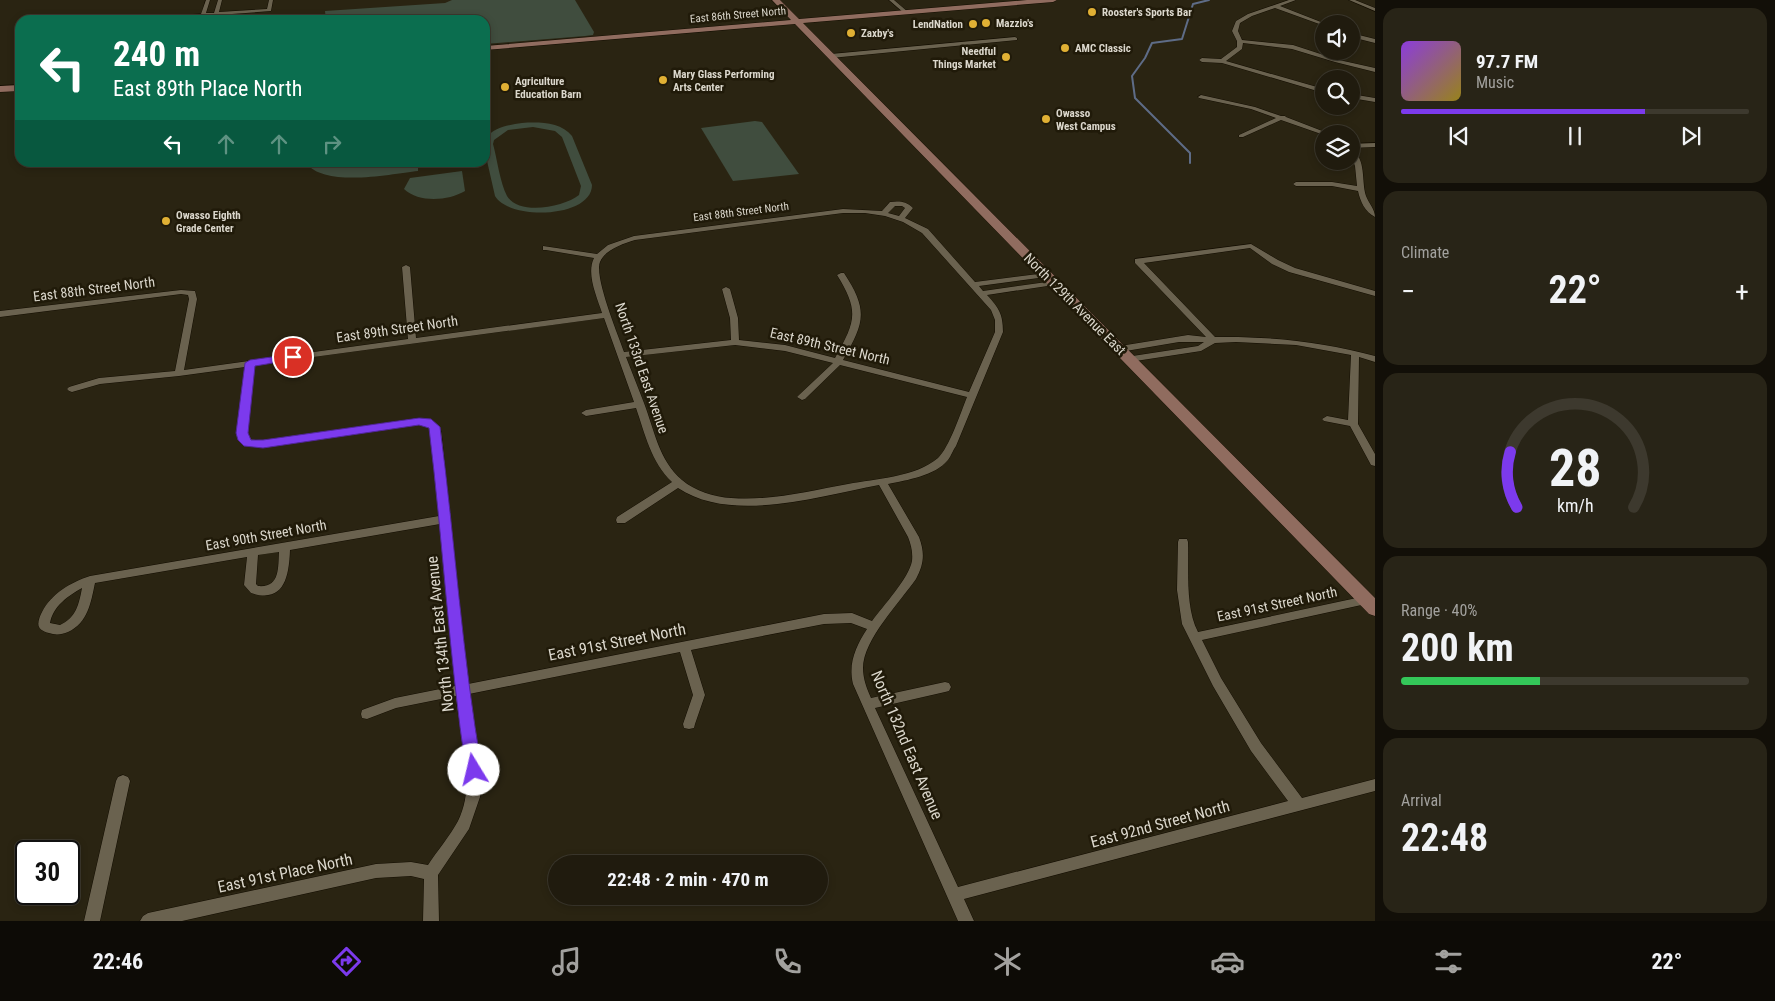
<!DOCTYPE html>
<meta charset="utf-8">
<style>
body{margin:0;font-family:"Roboto Condensed",sans-serif;background:#282417;color:#f1f3f6;height:100vh;display:flex;flex-direction:column;font-size:19px;white-space:nowrap}
*{box-sizing:border-box;margin:0}
p{font-size:16px;color:#a2a19e}
.icon{flex:none;width:28px;height:28px;fill:none;stroke:currentColor;stroke-width:2;stroke-linecap:round;stroke-linejoin:round}
.map{position:relative;flex:1;overflow:hidden}
.drawer{display:flex;flex-direction:column;gap:8px;padding:8px;background:#120f08;width:400px}
.drawer>*{flex:none}
.guide{position:absolute;left:15px;top:15px;width:475px;height:152px;border-radius:15px;box-shadow:0 2px 8px #0003,0 0 0 1px #3d392e;background:#0b6e4f;color:#fff;overflow:hidden}
.tools{position:absolute;left:1315px;top:15px;display:grid;gap:10px}
.tools a{display:grid;place-items:center;width:45px;height:45px;border-radius:50%;background:#201b0e;box-shadow:0 2px 8px #0003,0 0 0 1px #3d392e;font-size:25px}
.speed{position:absolute;left:15px;top:840px;display:flex;gap:10px;font-size:25px;font-weight:700;text-align:center}
.speed>*{display:grid;place-content:center;width:65px;height:65px;border-radius:50%;background:#201b0e;box-shadow:0 2px 8px #0003,0 0 0 1px #3d392e;line-height:1}
.speed .limit{border:2px solid #111;border-radius:8px;background:#fff;color:#111}
.pin{position:absolute;display:grid;place-items:center;width:42px;height:42px;color:#fff;margin:-21px;border:2px solid #fff;border-radius:50%;box-shadow:0 1px 5px #0007}
.me{position:absolute;width:55px;margin:-28px;rotate:351deg;stroke-linejoin:round;filter:drop-shadow(0 0 4px #0008)}
.turn{display:flex;align-items:center;gap:18px;height:105px;padding:0 15px;font-size:22px}
.turn .icon{width:65px;height:65px;stroke-width:2.5}
.turn b{display:block;font-size:35px;line-height:42px}
.lanes{display:flex;align-items:center;height:48px;padding:0 15px;background:#0003;justify-content:center;gap:25px;direction:ltr}
.lanes .off{opacity:.35}
.big{font-size:38px;font-weight:700;line-height:1.1}
.drawer .widget{flex:1;display:flex;flex-direction:column;justify-content:center;gap:8px;min-width:0;padding:0 18px;border-radius:15px;background:#282417}
.drawer .dial{align-items:center;gap:0}
.dial svg{height:130px;overflow:visible;fill:none;stroke:#3d392e;stroke-width:7;stroke-linecap:round;text-anchor:middle}
.dial text{fill:#f1f3f6;stroke:none}
.song{display:flex;align-items:center;gap:15px}
.cover{width:60px;height:60px;border-radius:8px;background:linear-gradient(135deg,hsl(270 70% 55%),hsl(50 70% 35%))}
.played{height:5px;border-radius:2px;background:linear-gradient(90deg,#7c3aed 70%,#3d392e 70%)}
.keys{display:flex;justify-content:space-around;direction:ltr}
.heat{display:flex;justify-content:space-between;align-items:center;font-size:28px;direction:ltr}
.charge{height:8px;border-radius:4px;background:linear-gradient(90deg,#34c759 40%,#3d392e 0)}
.trip{position:absolute;left:548px;top:855px;width:280px;height:50px;border-radius:25px;background:#201b0e;box-shadow:0 2px 8px #0003,0 0 0 1px #3d392e;font-weight:700;line-height:50px;text-align:center}
.tab-bar{display:flex;height:80px;justify-content:space-around;align-items:center;background:#0d0b06;color:#a2a19e}
.tab-bar .icon{width:35px;height:35px}
.tab-bar .active{color:#7c3aed}
.tab-bar b{font-size:22px;color:#f1f3f6}
main{display:flex;flex:1;min-height:0}
.map>svg:first-child{display:block}
.green{fill:#404d3e;fill-rule:evenodd}
.lines{fill:none;stroke-linecap:round;stroke-linejoin:round}
.stream{stroke:#5e6c87;stroke-width:2}
.street-casing{stroke:#130d01;stroke-width:1}
.secondary-casing{stroke:#130d01;stroke-width:1}
.street{fill:#6a624f;fill-rule:evenodd}
.secondary{fill:#906c5f;fill-rule:evenodd}
.route{fill:#7c3aed;stroke:#51269a}
.poi-dot{fill:#e0b034;stroke:#201a09;stroke-width:2}
.labels{text-anchor:middle;dominant-baseline:central;stroke-width:5;stroke-linejoin:round;paint-order:stroke}
.far-poi-label{font-size:11px;font-weight:bold;fill:#dbd7cc;stroke:#201a09;text-anchor:start}
.far-street-label{font-size:11px;fill:#dbd7cc;stroke:#201a09}
.street-label{font-size:14px;fill:#dbd7cc;stroke:#201a09}
.near-street-label{font-size:16px;fill:#dbd7cc;stroke:#201a09}
</style>
<main>
<div class="map">
<svg width="1375" height="921" viewBox="0 0 1375 921">
<rect width="100%" height="100%" fill="#2a2412"/>
<!-- green -->
<g class="green">
<polygon points="452,0 575,0 594,32 593,35 585,36 485,44 485,20 326,20 325,11 445,3"/>
<polygon points="755,121 762,122 799,174 733,181 701,128"/>
<path d="M522 123C539 122 561 122 572 136L592 185C592 218 510 221 495 196L485 152V139C494 127 509 125 522 123ZM533 127 555 131 562 137 581 186 579 195C564 207 519 216 507 196 500 183 497 158 493 144L494 140 508 130Z"/>
<path d="M306 163H418V171C391 174 325 188 306 163Z"/>
<path d="M462 171 465 191C448 201 419 203 404 189L410 178Z"/>
</g>
<g class="lines">
<!-- stream -->
<polyline class="stream" points="1190,163 1190,153 1135,98 1132,76 1145,58 1152,43 1182,39 1193,4 1209,0"/>
<defs>
<g id="street">
<polygon points="206,0 210,0 206,13 214,13 218,0 222,0 219,12 267,9 269,0 273,0 271,11 218,15 217,20 213,20 213,16 205,16 204,20 198,20 200,17 133,20 136,18 201,14"/>
<polygon points="889,0 894,0 908,12 904,13"/>
<polygon points="1289,0 1296,0 1280,6 1326,24 1322,25 1275,8 1252,16 1240,23 1238,31 1242,40 1293,45 1339,60 1375,68 1375,72 1335,62 1292,49 1243,43 1242,49 1226,61 1324,89 1324,93 1222,63 1202,62 1199,60 1202,58 1221,59 1237,47 1237,41 1232,31 1236,21 1248,14"/>
<polygon points="1349,0 1355,0 1375,8 1375,11"/>
<polygon points="1351,33 1375,39 1375,43 1351,37"/>
<polygon points="1015,37 1017,38 1017,40 831,58 828,56 831,54"/>
<polygon points="1351,94 1375,98 1375,102 1351,98"/>
<polygon points="1201,95 1255,107 1281,116 1285,116 1286,117 1330,134 1324,135 1281,120 1243,137 1239,137 1239,135 1276,118 1251,109 1199,98 1198,97"/>
<polygon points="1375,143 1375,147 1351,148 1351,144"/>
<path d="M1351 149C1367 159 1361 181 1366 196 1369 204 1375 209 1375 217 1365 212 1360 201 1358 191L1332 186H1296L1293 184 1296 182H1332L1357 186 1355 166 1351 156Z"/>
<path d="M890 202C899 201 906 201 913 208L905 218 928 229 975 282 1046 273 1050 275 1046 277 979 286 983 291 1054 281 1058 283 1054 285 987 295C999 308 1003 314 1003 332L956 446C953 450 951 456 948 460 935 476 907 480 888 484L919 537C925 553 924 564 916 579 900 602 863 640 863 668 863 679 867 689 871 698L945 682 949 683 951 687 949 691 945 692 875 708 958 887 1288 801 1251 751 1213 686 1182 624 1177 590 1178 542 1179 539H1187L1188 542C1189 569 1185 607 1198 632L1366 596 1370 597 1372 600 1370 603 1366 604 1202 640 1221 678 1261 743 1302 798 1375 779V791L964 899 974 921H958L853 684C848 663 856 646 867 629L851 623 824 624 691 650 705 695 695 724 694 728 689 729 684 728 683 724 693 695 680 652 469 694 481 770 480 797 469 829 438 875 439 921H423L424 879 411 876 376 878 182 921H140L143 916 148 913 376 864 411 862 428 865C437 851 450 836 458 821 477 782 460 737 456 696L396 708 367 719 362 718 361 714 362 710 395 698 455 686 440 524 290 550C289 575 285 604 251 593L244 585 247 557 95 583C91 602 88 623 68 632 63 634 58 635 53 634 48 633 41 631 39 627 37 623 40 616 42 612 51 594 71 582 90 576L439 516 431 431 428 426 419 424 263 447C249 446 242 449 237 433L245 367 179 376 100 384 72 392 69 391 67 389 69 387 99 378 175 371 189 299 188 295 181 294 0 317V311L181 290 195 291 197 299 184 370 408 339 402 267 406 265 410 267 416 338 602 313C597 297 586 274 594 258L546 250H543V246L597 254 608 245 634 236 843 209 882 211ZM895 206H902L905 208 899 216 888 213ZM843 213H865L885 216 903 222 922 233 991 310 995 320V332L969 392 843 360C864 323 869 311 844 273H841L837 275C860 312 855 322 835 358L785 345 739 340 738 318 730 289 726 287 722 289 730 318 731 340 624 352C618 335 594 277 600 262 605 250 622 244 635 240ZM604 318 634 402 586 410 581 413 586 416 636 408C645 434 651 462 672 482L617 517 616 520 617 523H625L678 488C732 524 820 496 879 485L908 537C911 545 913 552 912 561 909 578 883 606 872 621L852 613 824 614 468 684 441 431 434 422 419 418 263 441 248 439 247 433 254 365ZM735 345 785 351 833 363 799 395 797 397 802 400 805 399 840 365 967 397C961 412 949 448 938 458 916 477 875 479 848 484 809 491 771 501 731 498 714 497 695 491 682 480 659 461 654 429 644 403 638 388 632 372 626 357ZM279 552C278 568 280 588 258 586L256 584 258 555ZM82 588C79 604 76 618 60 625L50 623C53 606 68 596 82 588Z"/>
<path d="M1251 244 1278 260 1295 268 1375 291V296L1289 272 1272 264 1250 248 1144 263 1215 337C1270 336 1323 342 1375 356V362L1359 357 1358 424 1375 454V466L1371 465 1350 426 1324 421 1322 419 1327 416 1348 420 1351 355 1296 345 1236 342 1215 343 1201 351 1129 362 1126 361 1125 359 1126 357 1198 346 1204 342H1179L1120 352 1116 349 1120 346 1188 335 1206 337 1135 263V259Z"/>
<polygon points="123,775 128,777 130,781 100,921 84,921 116,781 118,777"/>
</g>
<g id="secondary">
<polygon points="772,0 780,0 799,19 1027,0 1057,0 1053,2 803,23 1375,598 1375,616 1369,614 795,24 485,50 485,46 791,20"/>
<polygon points="20,85 20,91 0,92 0,86"/>
</g>
</defs>
<!-- street casing -->
<use href="#street" class="street-casing"/>
<!-- secondary casing -->
<use href="#secondary" class="secondary-casing"/>
<!-- street -->
<use href="#street" class="street"/>
<!-- secondary -->
<use href="#secondary" class="secondary"/>
</g>
<!-- route -->
<path class="route" d="M293 354 298 357 297 359 255 366 248 433 251 440H263L419 418 431 419 440 427C455 541 462 656 482 770L480 775 474 777 469 775 466 770C449 657 443 542 429 428L419 425 263 448 244 446 238 440 236 433 245 363 250 360Z"/>
<!-- markers -->
<g class="poi-dot">
<circle cx="1092" cy="12" r="5"/>
<circle cx="986" cy="23" r="5"/>
<circle cx="973" cy="24" r="5"/>
<circle cx="851" cy="33" r="5"/>
<circle cx="1065" cy="48" r="5"/>
<circle cx="1006" cy="57" r="5"/>
<circle cx="663" cy="80" r="5"/>
<circle cx="505" cy="87" r="5"/>
<circle cx="1046" cy="119" r="5"/>
<circle cx="166" cy="221" r="5"/>
</g>
<g class="labels">
<!-- far-poi labels -->
<g class="far-poi-label">
<text x="1102" y="12">Rooster's Sports Bar</text>
<text x="996" y="23">Mazzio's</text>
<text x="963" y="24" text-anchor="end">LendNation</text>
<text x="861" y="33">Zaxby's</text>
<text x="1075" y="48">AMC Classic</text>
<text x="996" y="51" text-anchor="end">Needful<tspan x="996" dy="13">Things Market</tspan></text>
<text x="673" y="74">Mary Glass Performing<tspan x="673" dy="13">Arts Center</tspan></text>
<text x="515" y="81">Agriculture<tspan x="515" dy="13">Education Barn</tspan></text>
<text x="1056" y="113">Owasso<tspan x="1056" dy="13">West Campus</tspan></text>
<text x="176" y="215">Owasso Eighth<tspan x="176" dy="13">Grade Center</tspan></text>
</g>
<!-- far-street labels -->
<g class="far-street-label">
<text transform="translate(738 15) rotate(-5)">East 86th Street North</text>
<text transform="translate(741 212) rotate(-7)">East 88th Street North</text>
</g>
<!-- street labels -->
<g class="street-label">
<text transform="translate(94 289) rotate(-7)">East 88th Street North</text>
<text transform="translate(1075 304) rotate(45)">North 129th Avenue East</text>
<text transform="translate(397 329) rotate(-8)">East 89th Street North</text>
<text transform="translate(830 346) rotate(13)">East 89th Street North</text>
<text transform="translate(642 368) rotate(71)">North 133rd East Avenue</text>
<text transform="translate(266 535) rotate(-10)">East 90th Street North</text>
<text transform="translate(1277 604) rotate(-12)">East 91st Street North</text>
</g>
<!-- near-street labels -->
<g class="near-street-label">
<text transform="translate(440 634) rotate(-96)">North 134th East Avenue</text>
<text transform="translate(617 642) rotate(-11)">East 91st Street North</text>
<text transform="translate(907 745) rotate(67)">North 132nd East Avenue</text>
<text transform="translate(1160 824) rotate(-15)">East 92nd Street North</text>
<text transform="translate(285 873) rotate(-12)">East 91st Place North</text>
</g>
</g>
</svg>
<div class="tools">
<a><svg class="icon" aria-label="sound" viewBox="0 0 24 24"><path d="M4 9h4l5-4v14l-5-4H4zM17 9q2 3 0 6"/></svg></a>
<a><svg class="icon" aria-label="search" viewBox="0 0 24 24"><circle cx="10" cy="10" r="6"/><path d="M15 15l6 6"/></svg></a>
<a><svg class="icon" aria-label="layers" viewBox="0 0 24 24"><path d="M12 4l9 5-9 5-9-5zM3 14l9 5 9-5"/></svg></a>
</div>
<div class="speed"><div class="limit">30</div></div>
<div class="pin" style="left:293px;top:357px;background:#d93025"><svg class="icon" aria-label="arrive" viewBox="0 0 24 24"><path d="M6 21V4h12l-3 4 3 4H6"/></svg></div>
<svg class="me" style="left:474px;top:770px" viewBox="-20 -20 40 40"><circle r="19" fill="#fff"/><path d="M0-13L10 11 0 6-10 11z" fill="#7c3aed"/></svg>
<div class="trip">22:48 · 2 min · 470 m</div>
<div class="guide">
<div class="turn"><svg class="icon" aria-label="left" viewBox="0 0 24 24"><path d="M17 20v-9H6M10 6l-5 5 5 5"/></svg><div><b>240 m</b>East 89th Place North</div></div>
<div class="lanes"><svg class="icon" aria-label="left" viewBox="0 0 24 24"><path d="M17 20v-9H6M10 6l-5 5 5 5"/></svg><svg class="icon off" aria-label="ahead" viewBox="0 0 24 24"><path d="M12 20V5M6 11l6-6 6 6"/></svg><svg class="icon off" aria-label="ahead" viewBox="0 0 24 24"><path d="M12 20V5M6 11l6-6 6 6"/></svg><svg class="icon off" aria-label="right" viewBox="0 0 24 24"><path d="M7 20v-9h11M14 6l5 5-5 5"/></svg></div>
</div>
</div>
<section class="drawer">
<div class="widget">
<div class="song"><i class="cover"></i><div><b>97.7 FM</b><p>Music</p></div></div>
<div class="played"></div>
<div class="keys"><svg class="icon" aria-label="previous" viewBox="0 0 24 24"><path d="M18 5L8 12l10 7zM5 5v14"/></svg><svg class="icon" aria-label="pause" viewBox="0 0 24 24"><path d="M8 5v14M16 5v14"/></svg><svg class="icon" aria-label="next" viewBox="0 0 24 24"><path d="M6 5l10 7-10 7zM19 5v14"/></svg></div>
</div>
<div class="widget"><p>Climate</p>
<div class="heat"><a>−</a><b class="big">22°</b><a>+</a></div>
</div>
<div class="widget dial"><svg viewBox="0 0 100 80">
<path d="M14 69A42 42 0 1 1 86 69"/>
<path d="M14 69A42 42 0 0 1 10 35" stroke="#7c3aed"/>
<text x="50" y="56" font-size="32" font-weight="700">28</text>
<text x="50" y="72" font-size="11">km/h</text>
</svg></div>
<div class="widget"><p>Range · 40%</p><b class="big">200 km</b><div class="charge"></div></div>
<div class="widget"><p>Arrival</p><b class="big">22:48</b></div>
</section>
</main>
<nav class="tab-bar">
<b>22:46</b>
<svg class="icon active" aria-label="directions" viewBox="0 0 24 24"><path d="M12 3l9 9-9 9-9-9zM9 14v-3h6M13 9l2 2-2 2"/></svg>
<svg class="icon" aria-label="music" viewBox="0 0 24 24"><path d="M9 18V5l10-2v13"/><circle cx="6" cy="18" r="3"/><circle cx="16" cy="16" r="3"/></svg>
<svg class="icon" aria-label="phone" viewBox="0 0 24 24"><path d="M5 4h4l2 5-3 2q2 4 5 5l2-3 5 2v4C11 20 4 13 5 4z"/></svg>
<svg class="icon" aria-label="climate" viewBox="0 0 24 24"><path d="M12 3v18M4 7l16 10M4 17L20 7"/></svg>
<svg class="icon" aria-label="car" viewBox="0 0 24 24"><path d="M5 17H2v-5l4-1 3-4h7l3 4 3 1v5h-3M9 17h6M6 11h13"/><circle cx="7" cy="17" r="2"/><circle cx="17" cy="17" r="2"/></svg>
<svg class="icon" aria-label="filters" viewBox="0 0 24 24"><path d="M4 7h16M4 17h16"/><circle cx="9" cy="7" r="2"/><circle cx="15" cy="17" r="2"/></svg>
<b>22°</b>
</nav>
